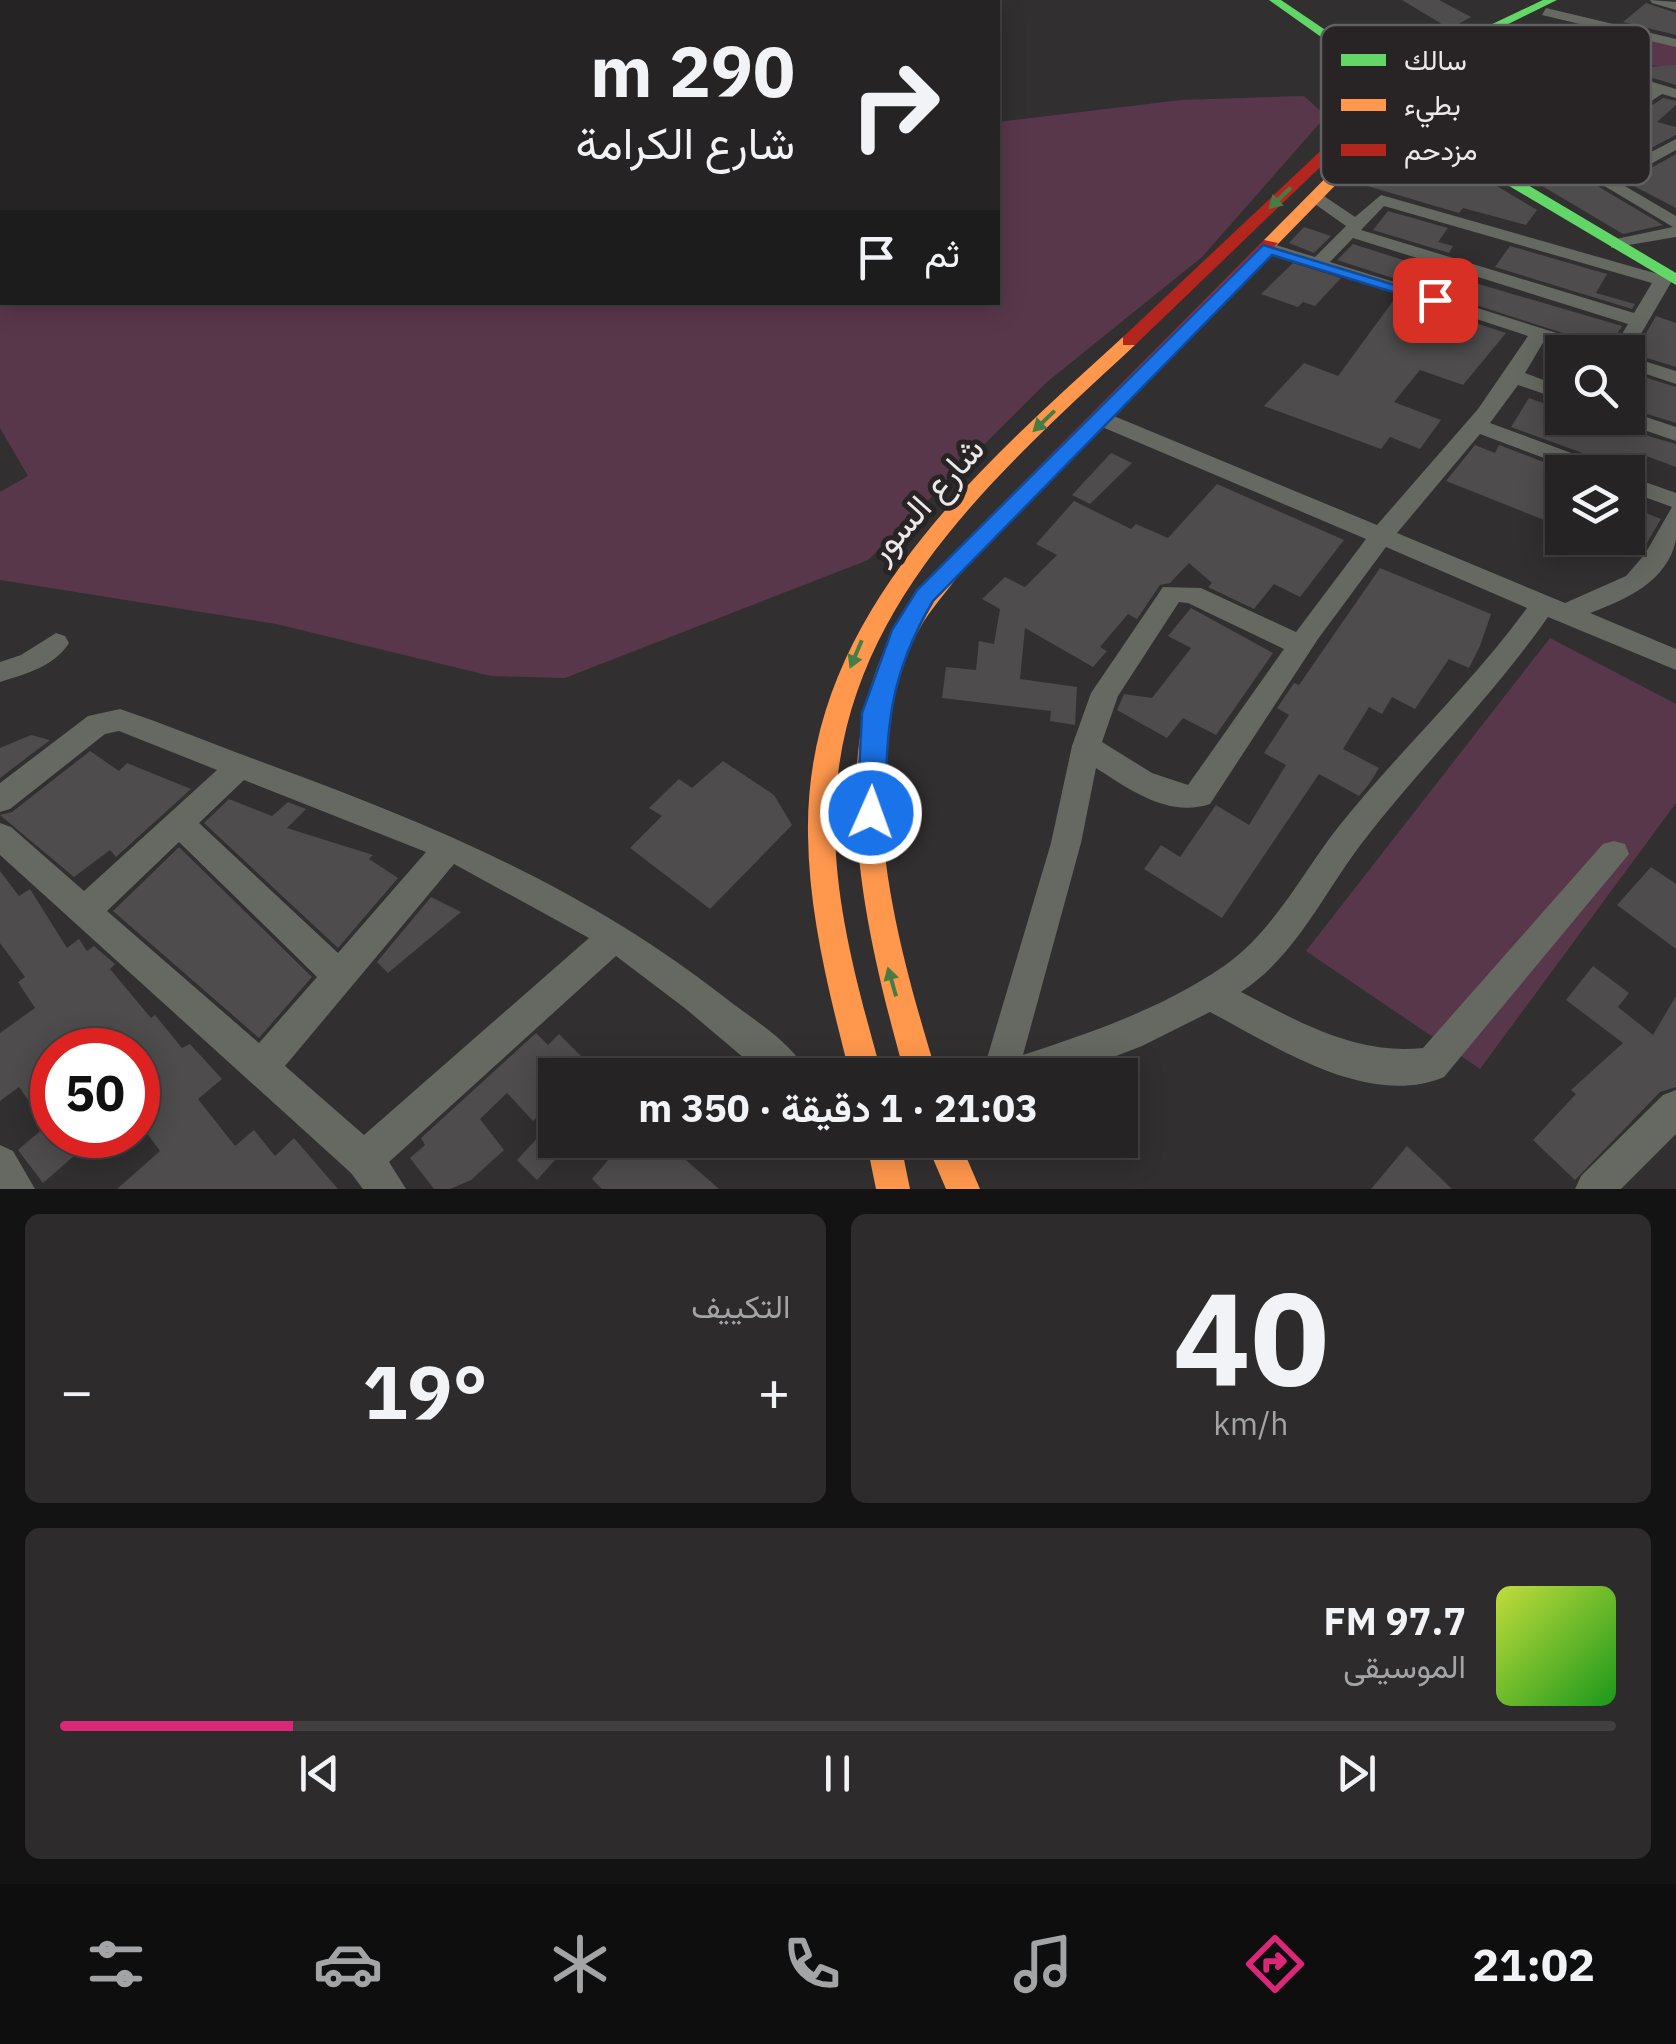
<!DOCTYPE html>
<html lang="ar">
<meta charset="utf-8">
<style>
body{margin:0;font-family:"IBM Plex Sans",Vazirmatn,sans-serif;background:#2d2b2c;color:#f1f3f6;direction:rtl;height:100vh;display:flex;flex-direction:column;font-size:38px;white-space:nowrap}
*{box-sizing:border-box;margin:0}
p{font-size:32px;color:#a3a4a6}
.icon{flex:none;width:55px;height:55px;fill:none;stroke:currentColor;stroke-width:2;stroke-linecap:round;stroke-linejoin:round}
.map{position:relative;height:1189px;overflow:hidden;direction:ltr}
.drawer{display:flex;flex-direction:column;gap:25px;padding:25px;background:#141314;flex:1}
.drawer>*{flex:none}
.hud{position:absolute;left:0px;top:0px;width:1000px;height:305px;box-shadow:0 5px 25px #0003,0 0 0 2px #424041;direction:rtl;background:#252324;color:#f1f3f6;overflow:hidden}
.buttons{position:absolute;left:1545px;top:335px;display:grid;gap:20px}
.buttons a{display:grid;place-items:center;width:100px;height:100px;border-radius:0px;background:#252324;box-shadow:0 5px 25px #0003,0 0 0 2px #424041;font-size:50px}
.speed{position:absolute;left:30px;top:1028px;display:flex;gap:20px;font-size:50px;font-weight:700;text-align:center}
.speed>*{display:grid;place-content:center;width:130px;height:130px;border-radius:50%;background:#252324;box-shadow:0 5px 25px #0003,0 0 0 2px #424041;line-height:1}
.speed .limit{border:15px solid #d22;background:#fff;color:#111}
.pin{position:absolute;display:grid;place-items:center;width:85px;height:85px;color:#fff;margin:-42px;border-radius:20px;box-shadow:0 5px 15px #0006}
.me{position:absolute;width:110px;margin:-55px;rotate:2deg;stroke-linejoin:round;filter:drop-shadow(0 0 8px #0008)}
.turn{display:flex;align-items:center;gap:35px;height:210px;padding:0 40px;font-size:45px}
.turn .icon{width:130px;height:130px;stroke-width:2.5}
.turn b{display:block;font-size:70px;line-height:85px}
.then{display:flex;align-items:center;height:95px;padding:0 40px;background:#0003;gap:20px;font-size:38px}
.big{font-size:75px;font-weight:700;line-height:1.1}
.drawer .tile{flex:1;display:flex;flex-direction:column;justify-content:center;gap:15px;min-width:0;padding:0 35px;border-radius:15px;background:#2d2b2c}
.drawer .dial{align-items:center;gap:0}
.dial b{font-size:130px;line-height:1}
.song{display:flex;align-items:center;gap:30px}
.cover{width:120px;height:120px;border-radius:15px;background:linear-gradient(135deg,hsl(70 70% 55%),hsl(120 70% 35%))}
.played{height:10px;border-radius:5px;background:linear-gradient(90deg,#db2777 15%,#424041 15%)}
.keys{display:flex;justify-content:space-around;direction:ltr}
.heat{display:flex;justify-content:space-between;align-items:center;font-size:55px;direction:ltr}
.drawer .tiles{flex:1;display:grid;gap:25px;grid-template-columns:1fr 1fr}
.tile:last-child{grid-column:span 2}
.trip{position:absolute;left:538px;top:1058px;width:600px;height:100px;border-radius:0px;background:#252324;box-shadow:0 5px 25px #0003,0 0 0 2px #424041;font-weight:700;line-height:100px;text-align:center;direction:rtl}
.tabs{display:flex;height:160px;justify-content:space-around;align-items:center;background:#0f0e0e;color:#a3a4a6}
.tabs .icon{width:70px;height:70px}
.tabs .on{color:#db2777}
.tabs b{font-size:45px;color:#f1f3f6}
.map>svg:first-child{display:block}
.green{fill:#59374a}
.building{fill:#4e4c4d}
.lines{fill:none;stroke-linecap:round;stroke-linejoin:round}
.street{fill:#656961;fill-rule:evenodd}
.fast{fill:#63d668;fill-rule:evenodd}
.slow{fill:#ff974d;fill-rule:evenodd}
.jam{fill:#b3261e;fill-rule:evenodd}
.oneway{fill:#467d47}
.route{fill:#1a73e8;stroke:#114b97;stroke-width:2.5}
.labels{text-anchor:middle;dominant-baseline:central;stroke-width:10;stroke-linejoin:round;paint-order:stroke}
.street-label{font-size:35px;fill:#ebe8ea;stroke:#282426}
.key{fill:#282426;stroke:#625f61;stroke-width:2.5}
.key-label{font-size:28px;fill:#ebe8ea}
</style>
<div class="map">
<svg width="1676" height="1189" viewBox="0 0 1676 1189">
<rect width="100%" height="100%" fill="#312f30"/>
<!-- green -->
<g class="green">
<polygon points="26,0 858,0 858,2 28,2"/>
<polygon points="1617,30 1676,46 1676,72 1587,46"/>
<polygon points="1304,96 1326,116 1202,257 1047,382 868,560 565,678 491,676 276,624 0,580 0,492 28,476 0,428 0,177 2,302 998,302 998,122 1181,100"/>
<polygon points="1550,638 1676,704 1676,803 1480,1069 1306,951"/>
</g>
<!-- building -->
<g class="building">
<polygon points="1402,0 1439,0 1471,17 1450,29"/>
<polygon points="1646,3 1676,13 1676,35 1623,22"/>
<polygon points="1676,65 1676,85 1623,69"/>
<polygon points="1663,98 1676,101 1676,105 1657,122 1676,127 1676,135 1607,171 1572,150 1593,144"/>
<polygon points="1402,131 1405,131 1537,210 1526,225 1463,208 1459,213 1364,185 1394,154 1381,151"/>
<polygon points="1492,132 1532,147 1663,225 1623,234 1461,138"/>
<polygon points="1676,154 1676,208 1626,182"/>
<polygon points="1388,211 1448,228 1438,242 1453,246 1449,253 1373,230"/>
<polygon points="1304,227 1331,236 1314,253 1289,243"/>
<polygon points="1353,244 1482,285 1622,326 1609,348 1337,260"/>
<polygon points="1510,246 1607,274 1596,293 1635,304 1632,309 1495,267"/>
<polygon points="1293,263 1341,278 1315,306 1303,302 1298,307 1261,294"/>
<polygon points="1396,297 1506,333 1463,385 1420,370 1394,402 1441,420 1420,449 1390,437 1381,449 1264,406 1304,363 1338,376"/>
<polygon points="1656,316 1676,323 1676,367 1634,354"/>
<polygon points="1628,372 1676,387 1676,423 1628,408"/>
<polygon points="1529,398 1562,410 1562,418 1585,418 1676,444 1676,467 1641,454 1632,472 1616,472 1610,463 1511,427"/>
<polygon points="1475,445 1495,453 1499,445 1562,469 1562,527 1446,481"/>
<polygon points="1111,453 1132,463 1090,504 1072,495"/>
<polygon points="1217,484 1344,540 1300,597 1274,584 1254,609 1208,587 1212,583 1189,563 1170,583 1160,585 1137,619 1128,614 1100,647 1107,651 1093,667 1025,628 1020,679 1077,687 1075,725 1050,721 1051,711 942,698 946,667 976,670 979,641 994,644 1000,609 982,599 1005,577 1025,587 1057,555 1036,544 1074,501 1131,529 1136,524 1168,538"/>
<polygon points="1636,509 1661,519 1641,553 1628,547 1628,526"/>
<polygon points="1380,568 1491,614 1480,646 1469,668 1449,659 1415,709 1392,697 1382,714 1369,707 1343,749 1379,768 1369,784 1359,796 1319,774 1222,918 1144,869 1161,845 1180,857 1216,805 1249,825 1286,765 1264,753 1289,715 1277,708 1294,683 1299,685"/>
<polygon points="1191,608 1273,653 1216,735 1183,718 1167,738 1117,710 1124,694 1152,698 1191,648 1168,636"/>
<polygon points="31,735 50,740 0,778 0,748"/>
<polygon points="90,751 119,771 127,763 191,789 116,857 110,850 74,877 0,815 12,812"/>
<polygon points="723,761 774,795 792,825 710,909 630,848 662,816 649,808 679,779 692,788"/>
<polygon points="229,799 272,816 288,802 306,809 287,828 373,855 369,859 398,878 338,948 204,823"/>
<polygon points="179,847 312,977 259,1038 113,911"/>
<polygon points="1651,867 1676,884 1676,949 1617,905"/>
<polygon points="0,871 19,896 30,889 67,948 79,939 87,951 94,946 115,964 110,969 151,1018 155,1015 182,1048 190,1044 222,1079 198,1099 235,1146 254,1130 275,1156 294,1138 338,1189 117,1189 160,1151 138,1121 138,1050 52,1050 52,1135 98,1135 43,1183 18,1150 46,1126 19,1087 0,1101 0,1033 35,1008 18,982 25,977 0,943"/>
<polygon points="431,897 461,912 388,973 377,962"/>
<polygon points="1593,966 1629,993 1618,1007 1653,1035 1676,996 1676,1087 1660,1092 1575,1180 1533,1140 1576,1094 1571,1090 1623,1043 1566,1000"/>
<polygon points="536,1033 548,1045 559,1034 600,1075 555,1075 555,1099 533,1121 507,1093 480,1119 504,1150 471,1180 450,1189 434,1189 410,1158 425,1145 421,1138"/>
<polygon points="543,1132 563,1151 537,1180 517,1160"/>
<polygon points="585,1140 663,1140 719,1189 602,1189 592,1179 608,1160"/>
<polygon points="1407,1146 1452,1189 1371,1189"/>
</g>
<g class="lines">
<!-- street -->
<g class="street">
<polygon points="1650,0 1676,2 1676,10 1652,3"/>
<polygon points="1546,8 1676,39 1676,47 1542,15"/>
<path d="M1515 24 1581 40 1613 58 1616 71 1676 89V98L1662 94 1591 141 1567 148 1564 145 1574 137 1529 113 1523 100 1602 68 1601 63 1571 46 1510 31ZM1605 77 1649 90 1584 131 1540 108 1538 102Z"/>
<polygon points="1428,95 1544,138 1607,175 1676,139 1676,150 1618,182 1676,216 1676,237 1611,248 1611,240 1673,227 1534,144 1423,102 1421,99"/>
<path d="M1381 195 1658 274 1667 269 1676 274 1628 356 1676 371V384L1628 368V352H1611L1628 324 1353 238 1330 262 1605 348 1608 352H1579L1544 341 1525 373 1562 387V400L1518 385 1490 423 1609 467 1612 472H1581L1480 434 1397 533 1565 603 1626 576 1645 554 1672 507 1628 491V476L1676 493C1676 507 1676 526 1676 540 1667 582 1625 600 1590 613L1676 649V670L1548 617C1492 697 1421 766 1362 843 1323 894 1296 956 1241 992 1299 1022 1356 1055 1423 1048L1603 844 1614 841 1625 844 1629 854 1444 1077C1368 1109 1275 1046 1210 1012L1142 1046 1067 1075H982L1051 843 1072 746 1091 693 1163 587 1201 588 1296 632 1366 539 1095 424V414H1109L1377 525 1478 409 1528 336 1260 248 1269 243 1315 257 1346 226 1312 202V196H1324L1355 217ZM1384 206 1652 283 1634 313 1361 230ZM1386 547 1527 608C1470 686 1399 751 1339 826 1302 873 1274 931 1224 966 1163 1008 1093 1032 1023 1055L1081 843 1096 768C1130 790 1169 818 1210 804L1318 639ZM1179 602 1188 603 1284 649 1188 785 1152 773 1102 742 1118 696Z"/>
<polygon points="1628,411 1676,427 1676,441 1621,422 1618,418 1628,418"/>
<path d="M56 633 65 636 69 643C54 667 25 674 0 682V662L21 655Z"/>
<path d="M120 709C168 725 215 745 262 762 434 825 587 888 732 1003 757 1022 796 1046 808 1075H764L686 1009 616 956 389 1162 406 1189H363L351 1173 0 855V823L11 827 84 891 217 770 119 731 105 734 10 809 0 812V783L88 716ZM244 780 426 852 338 953 199 823ZM179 842 317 977 259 1043 107 911ZM454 864 589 938 364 1135 285 1066Z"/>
<polygon points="1676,1090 1676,1134 1621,1189 1575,1189 1581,1176 1663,1095"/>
<polygon points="0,1145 13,1151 35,1189 0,1189"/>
</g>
<!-- fast -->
<g class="fast">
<polygon points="1269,0 1281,0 1389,73 1543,0 1557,0 1397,79 1403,84 1397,88 1388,83 1374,86 1374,80 1379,78"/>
<polygon points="1398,114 1408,114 1676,273 1676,285 1398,120"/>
</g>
<!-- slow -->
<g class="slow">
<polygon points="1373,80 1416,85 1437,105 1434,114 1399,120 1276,246 1264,246 1264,240 1391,112 1422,110 1424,106 1408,91 1369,87 1369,81"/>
<path d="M1129 336 1135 337V345C991 479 832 616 835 830 836 913 860 995 882 1075H850C830 996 809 917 808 835 804 618 976 471 1123 337Z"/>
<path d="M954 557 965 565C953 585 937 601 924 621 914 637 906 658 899 677 855 799 901 956 937 1075H905C866 934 818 747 904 614 916 595 932 577 946 560Z"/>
<polygon points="866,1140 900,1140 910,1189 876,1189"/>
<polygon points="925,1140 959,1140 980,1189 946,1189"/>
</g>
<!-- jam -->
<g class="jam">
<polygon points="1359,84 1369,87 1340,148 1135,345 1123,345 1123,337 1329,143"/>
<polygon points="1264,240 1278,243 962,570 946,570 943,565 946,560"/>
</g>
</g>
<!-- one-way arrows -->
<defs><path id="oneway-solid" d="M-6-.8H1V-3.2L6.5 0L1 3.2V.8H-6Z" transform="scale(2.5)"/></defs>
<g class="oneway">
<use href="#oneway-solid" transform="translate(1280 198) rotate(136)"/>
<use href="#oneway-solid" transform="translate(1044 421) rotate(136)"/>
<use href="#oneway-solid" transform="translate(856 654) rotate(113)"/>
<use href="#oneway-solid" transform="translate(892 982) rotate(-106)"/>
</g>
<!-- route -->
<path class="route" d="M1263 245 1444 300 1429 303 1272 255 933 601C888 677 887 728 885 813L881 821H861L857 813 862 713 892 630 917 590Z"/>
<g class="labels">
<!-- street labels -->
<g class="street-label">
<text transform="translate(925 499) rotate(-48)">شارع السور</text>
</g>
</g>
<!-- legend -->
<rect x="1321" y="25" width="330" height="160" rx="15" class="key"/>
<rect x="1341" y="54" width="45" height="12" fill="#63d668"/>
<rect x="1341" y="99" width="45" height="12" fill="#ff974d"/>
<rect x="1341" y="144" width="45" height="12" fill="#b3261e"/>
<g class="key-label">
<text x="1404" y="70">سالك</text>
<text x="1404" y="115">بطيء</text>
<text x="1404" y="160">مزدحم</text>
</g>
</svg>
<div class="buttons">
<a><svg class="icon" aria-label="search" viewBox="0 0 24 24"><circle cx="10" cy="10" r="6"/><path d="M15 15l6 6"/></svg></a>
<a><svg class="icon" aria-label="layers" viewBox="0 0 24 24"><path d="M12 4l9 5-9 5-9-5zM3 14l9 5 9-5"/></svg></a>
</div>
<div class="speed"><div class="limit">50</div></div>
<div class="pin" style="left:1435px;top:300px;background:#d93025"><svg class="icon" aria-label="arrive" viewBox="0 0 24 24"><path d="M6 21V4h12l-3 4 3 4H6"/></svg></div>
<svg class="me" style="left:871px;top:813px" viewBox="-20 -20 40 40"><circle r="17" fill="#1a73e8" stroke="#fff" stroke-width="3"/><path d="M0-11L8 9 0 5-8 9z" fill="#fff"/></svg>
<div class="trip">21:03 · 1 دقيقة · 350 m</div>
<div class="hud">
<div class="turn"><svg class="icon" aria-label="right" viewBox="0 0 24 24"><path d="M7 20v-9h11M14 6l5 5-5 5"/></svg><div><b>290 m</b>شارع الكرامة</div></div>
<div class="then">ثم<svg class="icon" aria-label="arrive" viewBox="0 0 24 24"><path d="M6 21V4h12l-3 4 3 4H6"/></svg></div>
</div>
</div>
<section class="drawer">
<div class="tiles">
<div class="tile dial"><b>40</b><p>km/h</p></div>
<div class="tile"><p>التكييف</p>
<div class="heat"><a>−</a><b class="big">19°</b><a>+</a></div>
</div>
<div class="tile">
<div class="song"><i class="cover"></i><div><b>97.7 FM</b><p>الموسيقى</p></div></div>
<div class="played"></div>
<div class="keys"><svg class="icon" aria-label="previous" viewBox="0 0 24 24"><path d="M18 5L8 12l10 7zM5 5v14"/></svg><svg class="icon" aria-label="pause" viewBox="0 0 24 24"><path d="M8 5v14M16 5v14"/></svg><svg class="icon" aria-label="next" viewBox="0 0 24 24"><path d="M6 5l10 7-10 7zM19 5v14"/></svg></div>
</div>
</div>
</section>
<nav class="tabs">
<b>21:02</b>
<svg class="icon on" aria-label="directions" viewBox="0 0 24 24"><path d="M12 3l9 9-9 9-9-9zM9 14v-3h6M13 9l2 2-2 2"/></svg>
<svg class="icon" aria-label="music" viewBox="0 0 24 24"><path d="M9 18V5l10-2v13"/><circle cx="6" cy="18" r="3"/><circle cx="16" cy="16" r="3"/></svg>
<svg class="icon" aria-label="phone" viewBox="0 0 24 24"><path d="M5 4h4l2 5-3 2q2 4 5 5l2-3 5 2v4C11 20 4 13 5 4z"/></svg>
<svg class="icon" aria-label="climate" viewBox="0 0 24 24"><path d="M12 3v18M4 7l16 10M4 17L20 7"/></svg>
<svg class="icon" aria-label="car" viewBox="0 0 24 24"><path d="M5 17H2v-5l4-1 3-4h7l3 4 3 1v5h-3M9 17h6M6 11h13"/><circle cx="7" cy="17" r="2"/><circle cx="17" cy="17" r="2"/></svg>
<svg class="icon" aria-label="filters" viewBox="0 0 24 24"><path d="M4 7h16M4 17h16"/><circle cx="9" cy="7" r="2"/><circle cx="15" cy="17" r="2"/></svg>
</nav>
